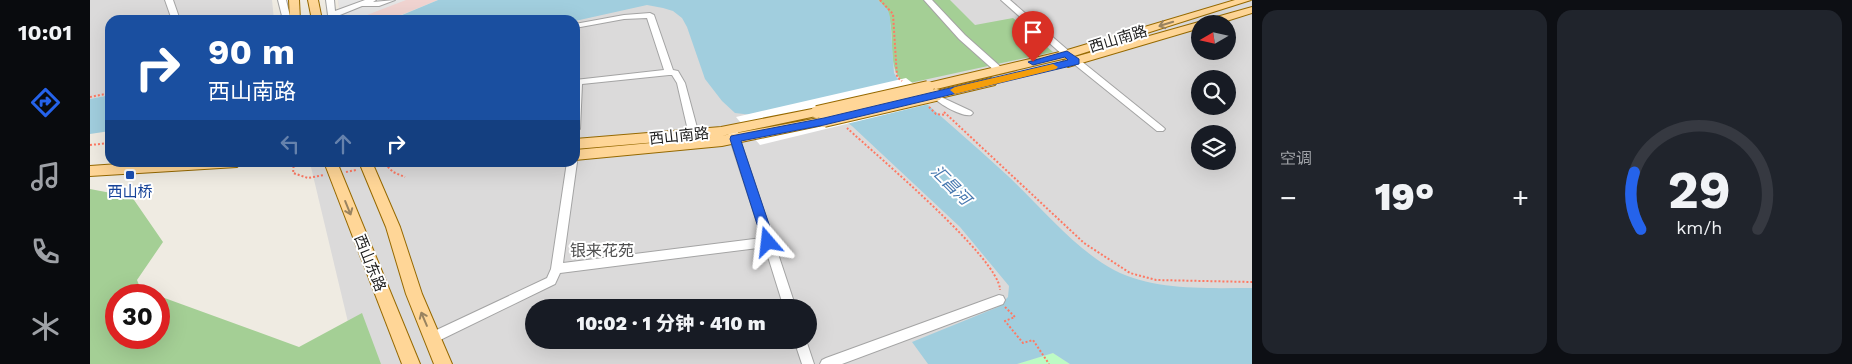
<!DOCTYPE html>
<html lang="zh">
<meta charset="utf-8">
<style>
body{margin:0;font-family:"Work Sans","Noto Sans SC",sans-serif;background:#20242c;color:#f1f3f6;height:100vh;display:flex;flex-direction:column;font-size:19px;white-space:nowrap}
*{box-sizing:border-box;margin:0}
p{font-size:16px;color:#9ea1a6}
.icon{flex:none;width:28px;height:28px;fill:none;stroke:currentColor;stroke-width:2;stroke-linecap:round;stroke-linejoin:round}
.map{position:relative;flex:1;overflow:hidden}
.side{display:flex;flex-direction:column;gap:10px;padding:10px;background:#0d0f14;width:600px}
.side>*{flex:none}
.hud{position:absolute;left:15px;top:15px;width:475px;height:152px;border-radius:15px;box-shadow:0 5px 20px #0002;background:#1a4fa0;color:#fff;overflow:hidden}
.needle{width:32px;rotate:261deg}
.controls{position:absolute;left:1101px;top:15px;display:grid;gap:10px}
.controls a{display:grid;place-items:center;width:45px;height:45px;border-radius:50%;background:#171b24;box-shadow:0 5px 20px #0002;font-size:25px}
.speed{position:absolute;left:15px;top:284px;display:flex;gap:10px;font-size:25px;font-weight:700;text-align:center}
.speed>*{display:grid;place-content:center;width:65px;height:65px;border-radius:50%;background:#171b24;box-shadow:0 5px 20px #0002;line-height:1}
.speed .limit{border:8px solid #d22;background:#fff;color:#111}
.pin{position:absolute;display:grid;place-items:center;width:42px;height:42px;color:#fff;margin:-51px -21px;border-radius:50% 50% 50% 0;rotate:-45deg;box-shadow:0 0 5px #0007}
.pin .icon{rotate:45deg}
.me{position:absolute;width:55px;margin:-28px;rotate:343deg;stroke-linejoin:round;filter:drop-shadow(0 0 4px #0008)}
.turn{display:flex;align-items:center;gap:18px;height:105px;padding:0 20px;font-size:22px}
.turn .icon{width:65px;height:65px;stroke-width:2.5}
.turn b{display:block;font-size:35px;line-height:42px}
.lanes{display:flex;align-items:center;height:48px;padding:0 20px;background:#0003;justify-content:center;gap:25px;direction:ltr}
.lanes .off{opacity:.35}
.big{font-size:38px;font-weight:800;line-height:1.1}
.side .tile{flex:1;display:flex;flex-direction:column;justify-content:center;gap:8px;min-width:0;padding:0 18px;border-radius:15px;background:#20242c}
.side .dial{align-items:center;gap:0}
.dial svg{height:130px;overflow:visible;fill:none;stroke:#363941;stroke-width:7;stroke-linecap:round;text-anchor:middle}
.dial text{fill:#f1f3f6;stroke:none}
.heat{display:flex;justify-content:space-between;align-items:center;font-size:28px;direction:ltr}
.side .tiles{flex:1;display:grid;gap:10px;grid-template-columns:repeat(2,1fr)}
.trip{position:absolute;left:435px;top:299px;width:292px;height:50px;border-radius:25px;background:#171b24;box-shadow:0 5px 20px #0002;font-weight:800;line-height:50px;text-align:center}
main{display:flex;flex:1;min-height:0}
.menu{display:flex;flex-direction:column;width:90px;justify-content:space-around;align-items:center;background:#090b0e;color:#9ea1a6}
.menu .icon{width:35px;height:35px}
.menu .current{color:#2563eb}
.menu b{font-size:22px;color:#f1f3f6}
.map>svg:first-child{display:block}
.residential{fill:#dbdada;fill-rule:evenodd}
.commercial{fill:#f0d3d0}
.forest{fill:#a4cf95}
.park{fill:#bdfbc4}
.parking{fill:#e5e5e5}
.water{fill:#a1cede}
.pier{fill:#fff}
.lines{fill:none;stroke-linecap:round;stroke-linejoin:round}
.minor-casing{stroke:#a4a4a4;stroke-width:2}
.major-casing{stroke:#966900;stroke-width:2}
.path{stroke:#fe7963;stroke-width:2;stroke-dasharray:2 2;stroke-linecap:butt}
.minor{fill:#fff;fill-rule:evenodd}
.major{fill:#ffd697;fill-rule:evenodd}
.major-bridge-casing{stroke:#966900;stroke-width:14;stroke-linecap:butt}
.major-bridge{stroke:#ffd697;stroke-width:12}
.oneway{stroke:#998360}
.route{fill:#2563eb;stroke:#184099}
.slow{fill:#f59e0b}
.transit-dot{fill:#1a4fb4;stroke:#fff;stroke-width:2}
.labels{text-anchor:middle;dominant-baseline:central;stroke-width:4;stroke-linejoin:round;paint-order:stroke}
.street-label{font-size:15px;fill:#1d1d1d;stroke:#fff}
.transit-label{font-size:15px;fill:#164399;stroke:#fff}
.water-label{font-size:16px;font-style:italic;fill:#4677af;stroke:#fff}
.neighbourhood-label{font-size:16px;fill:#505050;stroke:#fff}
</style>
<main>
<nav class="menu">
<b>10:01</b>
<svg class="icon current" aria-label="directions" viewBox="0 0 24 24"><path d="M12 3l9 9-9 9-9-9zM9 14v-3h6M13 9l2 2-2 2"/></svg>
<svg class="icon" aria-label="music" viewBox="0 0 24 24"><path d="M9 18V5l10-2v13"/><circle cx="6" cy="18" r="3"/><circle cx="16" cy="16" r="3"/></svg>
<svg class="icon" aria-label="phone" viewBox="0 0 24 24"><path d="M5 4h4l2 5-3 2q2 4 5 5l2-3 5 2v4C11 20 4 13 5 4z"/></svg>
<svg class="icon" aria-label="climate" viewBox="0 0 24 24"><path d="M12 3v18M4 7l16 10M4 17L20 7"/></svg>
</nav>
<div class="map">
<svg width="1162" height="364" viewBox="0 0 1162 364">
<rect width="100%" height="100%" fill="#efebe2"/>
<!-- residential -->
<g class="residential">
<polygon points="0,0 182,0 184,20 20,20 20,95 0,99"/>
<path d="M424 0H1162V364H268L220 163 485 162V20H379ZM1110 24H1138V51H1110ZM1110 79H1138V106H1110ZM1110 134H1138V161H1110ZM444 308H719V340H444Z"/>
</g>
<!-- commercial -->
<polygon class="commercial" points="248,0 348,0 299,20 251,20"/>
<!-- forest -->
<g class="forest">
<path d="M788 0H860L885 25 923 18 963 52 815 84C790 63 814 23 788 0Z"/>
<polygon points="0,189 42,197 73,242 47,280 51,290 66,295 26,295 26,338 69,338 69,296 209,347 272,313 291,364 0,364"/>
</g>
<!-- park -->
<polygon class="park" points="963,353 980,364 927,364"/>
<!-- parking -->
<polygon class="parking" points="248,0 316,0 264,20 251,20"/>
<!-- water -->
<g class="water">
<path d="M348 0H788L798 10 800 17 804 73 807 78C844 110 882 143 918 176 949 205 986 250 1024 270 1065 291 1117 288 1162 288V364H980L963 353 927 364H838L822 342 908 307 918 297 919 286 870 227 762 126 745 114 662 115 645 113 632 101 615 79 597 27 592 18 583 11 573 8 557 5 485 21 300 20Z"/>
<polygon points="20,95 20,131 0,134 0,99"/>
</g>
<!-- pier -->
<polygon class="pier" points="816,78 847,102 670,145 646,117"/>
<g class="lines">
<defs>
<g id="minor">
<polygon points="75,0 83,0 90,20 82,20"/>
<polygon points="188,0 196,0 201,20 193,20"/>
<polygon points="236,0 244,0 245,11 275,0 286,0 283,2 305,0 289,6 272,6 245,17 242,20 236,20 238,15"/>
<polygon points="834,0 842,0 875,35 912,68 912,72 906,72 869,39"/>
<polygon points="911,0 920,0 980,52 1073,127 1075,129 1073,131 1067,131 974,56"/>
<polygon points="560,13 564,15 583,70 588,71 595,83 609,135 607,137 601,137 599,135 587,83 582,75 579,75 492,84 490,129 485,132 485,80 574,70 557,18 534,19 485,28 485,24 534,15"/>
<path d="M846 92 849 93 851 97 881 111 883 113 881 115C872 117 846 103 842 95Z"/>
<polygon points="642,127 647,130 706,308 694,308 675,247 470,273 465,284 346,342 342,344 338,342 336,338 338,334 457,278 461,269 477,162 485,162 485,159 487,162 473,263 672,238 637,130"/>
<polygon points="909,295 913,296 915,300 913,304 752,364 730,364 732,360 736,358"/>
<polygon points="704,340 716,340 724,364 712,364"/>
</g>
<g id="major">
<polygon points="199,0 209,0 210,20 200,20"/>
<polygon points="218,0 228,0 232,20 222,20"/>
<polygon points="1145,0 1161,0 981,57 838,91 832,87 838,83 974,51"/>
<polygon points="1162,7 1162,13 1127,24 1110,24 1110,28 978,67 972,63 974,60"/>
<polygon points="901,78 907,82 905,85 846,99 840,95 842,92"/>
<polygon points="727,108 731,109 733,112 731,115 631,136 734,117 740,121 738,124 632,146 485,160 485,150 626,137 485,149 485,139 631,127"/>
<polygon points="57,162 153,162 147,167 0,176 0,166"/>
<polygon points="234,162 247,162 330,364 312,364"/>
<polygon points="269,162 282,162 310,227 332,294 362,364 344,364 316,294 296,227"/>
</g>
</defs>
<!-- minor casing -->
<use href="#minor" class="minor-casing"/>
<!-- major casing -->
<use href="#major" class="major-casing"/>
<!-- path -->
<g class="path">
<polyline points="790,0 803,14 807,77 812,81"/>
<polyline points="0,97 20,93"/>
<polyline points="839,107 846,114 856,115"/>
<polyline points="854,112 994,243 1040,273 1066,280 1162,282"/>
<path d="M757 128C785 154 910 259 910 290"/>
<polyline points="0,145 20,143"/>
<polyline points="204,162 203,173 218,178 234,175"/>
<polyline points="295,164 303,172 315,177"/>
<polyline points="288,166 295,164"/>
<polyline points="256,172 266,170"/>
<polyline points="915,307 925,317 915,321 933,343 943,340 959,364"/>
</g>
<!-- minor -->
<use href="#minor" class="minor"/>
<!-- major -->
<use href="#major" class="major"/>
<defs>
<g id="major-bridge">
<polyline points="727,112 838,87"/>
<polyline points="734,121 846,95"/>
</g>
</defs>
<!-- major-bridge casing -->
<use href="#major-bridge" class="major-bridge-casing"/>
<!-- major-bridge -->
<use href="#major-bridge" class="major-bridge"/>
</g>
<!-- one-way arrows -->
<defs><path id="oneway-shaft" d="M-6 0H5M1.5-3L5.5 0L1.5 3" fill="none" stroke-width="1.6" stroke-linecap="round" stroke-linejoin="round" transform="scale(1.25)"/></defs>
<g class="oneway">
<use href="#oneway-shaft" transform="translate(1076 24) rotate(163)"/>
<use href="#oneway-shaft" transform="translate(258 208) rotate(68)"/>
<use href="#oneway-shaft" transform="translate(334 319) rotate(-113)"/>
</g>
<!-- route -->
<polygon class="route" points="977,51 989,59 989,64 734,125 651,141 685,242 683,246 674,246 640,139 641,136 734,118 978,60 975,57 943,65 938,62"/>
<!-- slow -->
<polygon class="slow" points="963,64 968,67 966,69 865,94 860,90 865,87"/>
<!-- markers -->
<rect class="transit-dot" x="35" y="170" width="10" height="10" rx="2.5"/>
<g class="labels">
<!-- street labels -->
<g class="street-label">
<text transform="translate(1028 39) rotate(-17)">西山南路</text>
<text transform="translate(589 136) rotate(-6)">西山南路</text>
<text transform="translate(280 263) rotate(68)">西山东路</text>
</g>
<!-- transit labels -->
<g class="transit-label">
<text x="40" y="192">西山桥</text>
</g>
<!-- water labels -->
<g class="water-label">
<text transform="translate(861 185) rotate(45)">汇昌河</text>
</g>
<!-- neighbourhood labels -->
<g class="neighbourhood-label">
<text x="512" y="250">银来花苑</text>
</g>
</g>
</svg>
<div class="controls">
<a><svg class="needle" viewBox="-14 -14 28 28"><path d="M0-13l5 13h-10z" fill="#e53935"/><path d="M0 13l5-13h-10z" fill="#9ea1a6"/></svg></a>
<a><svg class="icon" aria-label="search" viewBox="0 0 24 24"><circle cx="10" cy="10" r="6"/><path d="M15 15l6 6"/></svg></a>
<a><svg class="icon" aria-label="layers" viewBox="0 0 24 24"><path d="M12 4l9 5-9 5-9-5zM3 14l9 5 9-5"/></svg></a>
</div>
<div class="speed"><div class="limit">30</div></div>
<div class="pin" style="left:943px;top:62px;background:#d93025"><svg class="icon" aria-label="arrive" viewBox="0 0 24 24"><path d="M6 21V4h12l-3 4 3 4H6"/></svg></div>
<svg class="me" style="left:678px;top:242px" viewBox="-20 -20 40 40"><path d="M0-17L14 15 0 8-14 15z" fill="#2563eb" stroke="#fff" stroke-width="4"/></svg>
<div class="trip">10:02 · 1 分钟 · 410 m</div>
<div class="hud">
<div class="turn"><svg class="icon" aria-label="right" viewBox="0 0 24 24"><path d="M7 20v-9h11M14 6l5 5-5 5"/></svg><div><b>90 m</b>西山南路</div></div>
<div class="lanes"><svg class="icon off" aria-label="left" viewBox="0 0 24 24"><path d="M17 20v-9H6M10 6l-5 5 5 5"/></svg><svg class="icon off" aria-label="ahead" viewBox="0 0 24 24"><path d="M12 20V5M6 11l6-6 6 6"/></svg><svg class="icon" aria-label="right" viewBox="0 0 24 24"><path d="M7 20v-9h11M14 6l5 5-5 5"/></svg></div>
</div>
</div>
<section class="side">
<div class="tiles">
<div class="tile"><p>空调</p>
<div class="heat"><a>−</a><b class="big">19°</b><a>+</a></div>
</div>
<div class="tile dial"><svg viewBox="0 0 100 80">
<path d="M14 69A42 42 0 1 1 86 69"/>
<path d="M14 69A42 42 0 0 1 10 34" stroke="#2563eb"/>
<text x="50" y="56" font-size="32" font-weight="700">29</text>
<text x="50" y="72" font-size="11">km/h</text>
</svg></div>
</div>
</section>
</main>
